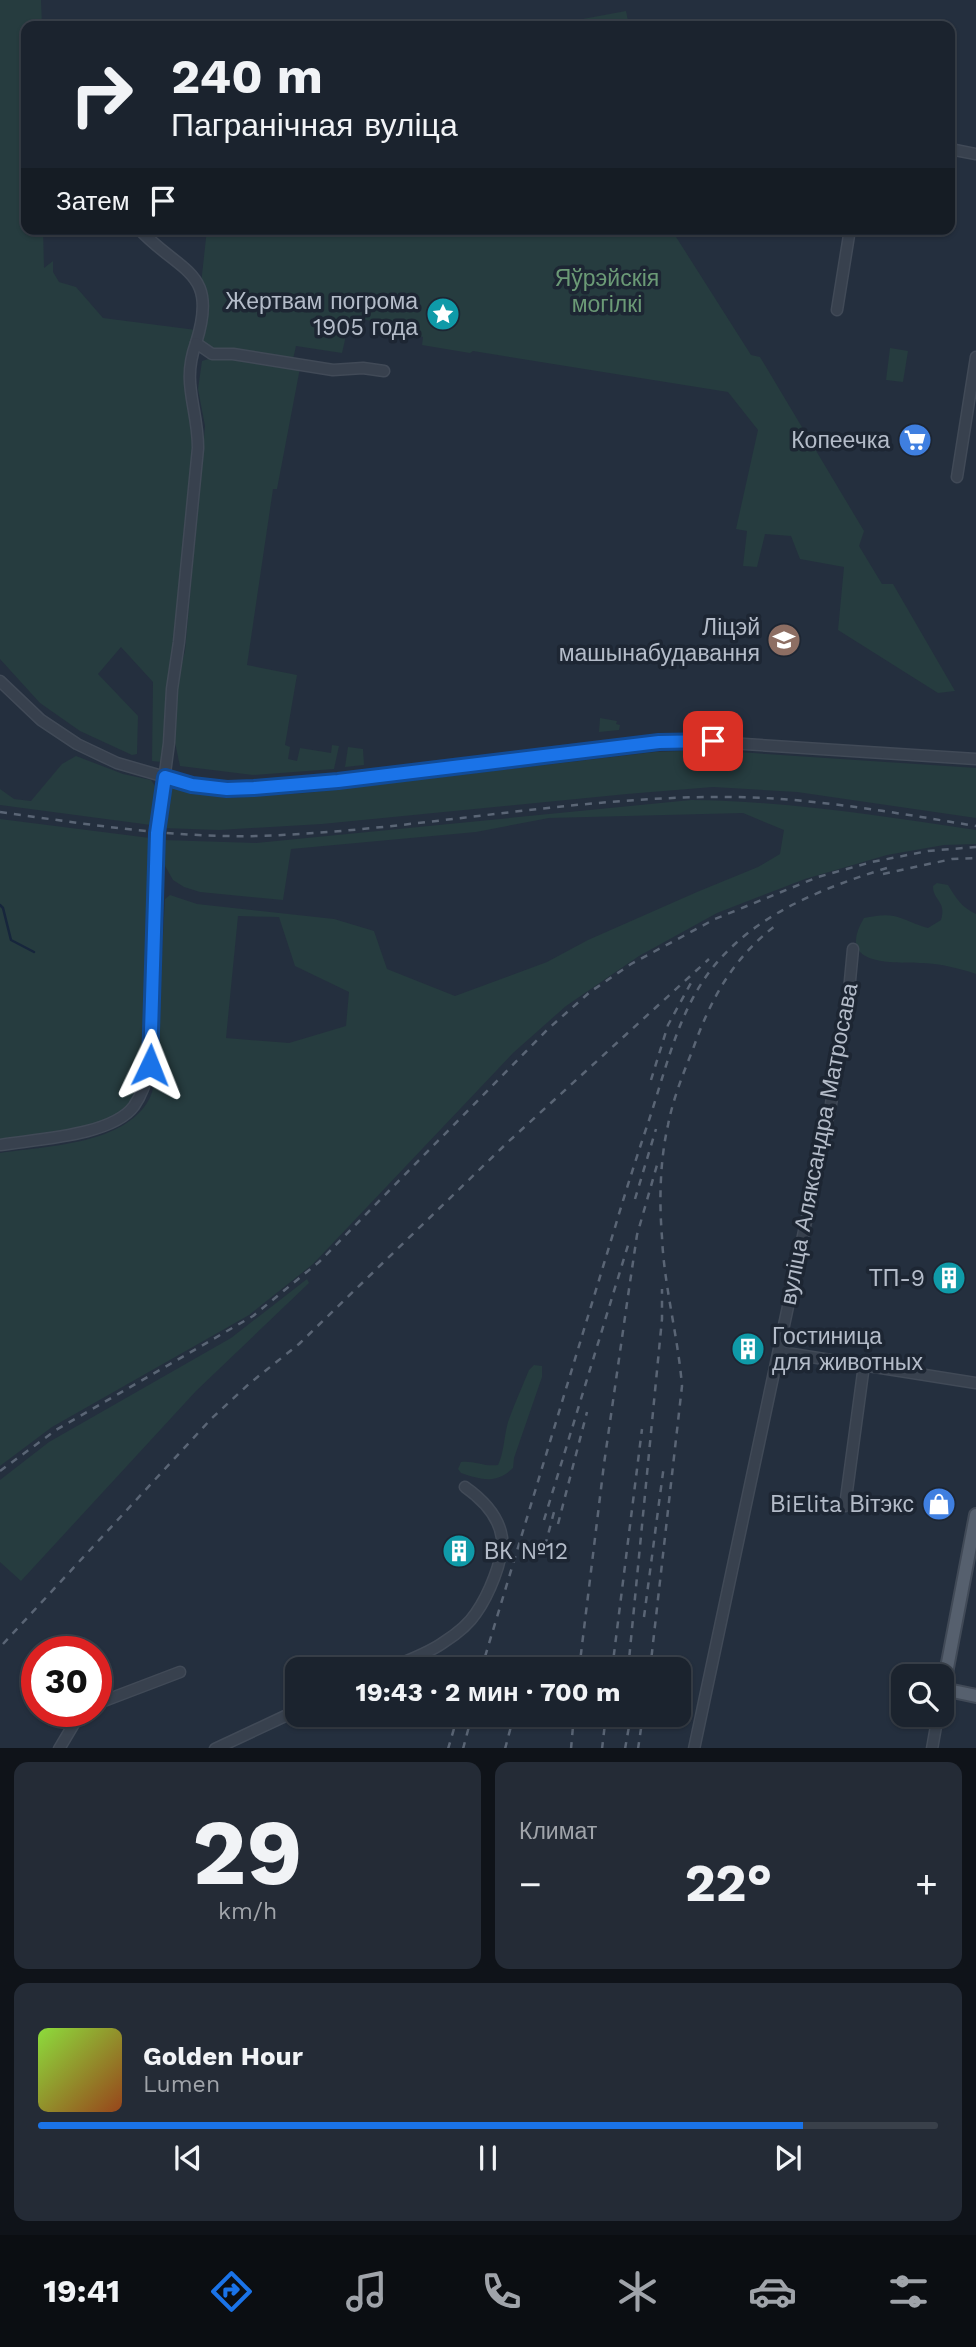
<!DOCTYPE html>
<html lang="ru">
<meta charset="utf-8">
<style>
body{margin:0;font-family:"Work Sans",sans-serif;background:#242b36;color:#f1f3f6;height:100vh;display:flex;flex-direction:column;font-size:26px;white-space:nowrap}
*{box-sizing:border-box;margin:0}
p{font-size:23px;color:#a0a4aa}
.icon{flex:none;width:38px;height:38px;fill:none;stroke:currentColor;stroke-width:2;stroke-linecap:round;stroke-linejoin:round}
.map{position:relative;height:1748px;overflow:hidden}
.drawer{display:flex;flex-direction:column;gap:14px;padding:14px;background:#0f1319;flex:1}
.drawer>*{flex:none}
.guide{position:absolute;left:21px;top:21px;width:934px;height:214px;border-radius:14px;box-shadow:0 2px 5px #0004,0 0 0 2px #39404a;background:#1b232e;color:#f1f3f6;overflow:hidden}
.buttons{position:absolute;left:891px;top:1664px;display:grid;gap:14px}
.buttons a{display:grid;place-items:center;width:63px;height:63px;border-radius:14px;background:#1b232e;box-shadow:0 2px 5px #0004,0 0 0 2px #39404a;font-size:35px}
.speed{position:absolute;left:21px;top:1636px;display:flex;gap:14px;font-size:35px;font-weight:700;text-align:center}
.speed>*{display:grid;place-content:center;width:91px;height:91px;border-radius:50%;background:#1b232e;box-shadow:0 2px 5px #0004,0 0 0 2px #39404a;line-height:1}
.speed .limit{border:10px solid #d22;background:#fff;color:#111}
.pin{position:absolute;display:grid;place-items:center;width:60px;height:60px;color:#fff;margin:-30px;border-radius:14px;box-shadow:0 4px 10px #0006}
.me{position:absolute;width:77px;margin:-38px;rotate:2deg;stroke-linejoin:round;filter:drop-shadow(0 0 5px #0008)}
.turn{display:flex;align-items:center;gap:24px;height:147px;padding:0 35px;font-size:32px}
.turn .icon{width:91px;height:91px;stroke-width:2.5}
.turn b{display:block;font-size:49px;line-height:60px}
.then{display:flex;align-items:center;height:66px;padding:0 35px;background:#0003;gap:14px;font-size:26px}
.big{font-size:52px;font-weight:700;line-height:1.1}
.drawer .widget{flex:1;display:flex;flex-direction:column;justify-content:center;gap:10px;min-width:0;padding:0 24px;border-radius:14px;background:#242b36}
.drawer .dial{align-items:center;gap:0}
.dial b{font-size:91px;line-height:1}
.song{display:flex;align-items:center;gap:21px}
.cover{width:84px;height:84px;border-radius:10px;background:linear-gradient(135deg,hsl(90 70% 55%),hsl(20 70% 35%))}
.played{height:7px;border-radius:4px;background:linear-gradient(90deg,#1a73e8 85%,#39404a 85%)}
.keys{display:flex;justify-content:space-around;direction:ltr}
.heat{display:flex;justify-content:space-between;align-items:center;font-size:38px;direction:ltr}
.drawer .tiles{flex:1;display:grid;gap:14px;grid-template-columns:1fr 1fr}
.widget:last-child{grid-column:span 2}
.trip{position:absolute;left:285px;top:1657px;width:406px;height:70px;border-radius:14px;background:#1b232e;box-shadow:0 2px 5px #0004,0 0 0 2px #39404a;font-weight:700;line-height:70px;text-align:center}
.dock{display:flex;height:112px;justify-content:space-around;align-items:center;background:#0b0e12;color:#a0a4aa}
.dock .icon{width:49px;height:49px}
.dock .current{color:#1a73e8}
.dock b{font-size:32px;color:#f1f3f6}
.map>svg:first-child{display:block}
.green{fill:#263c3f;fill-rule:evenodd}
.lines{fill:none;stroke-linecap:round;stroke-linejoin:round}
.stream{stroke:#17263c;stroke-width:2.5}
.minor-casing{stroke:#414a57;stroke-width:13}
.major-casing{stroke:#414a57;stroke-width:16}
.minor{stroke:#38414e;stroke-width:10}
.major{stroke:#56606e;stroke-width:12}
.rail{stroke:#5a6575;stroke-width:2.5;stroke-dasharray:7 7;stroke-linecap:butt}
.route-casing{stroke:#114b97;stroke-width:18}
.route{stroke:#1a73e8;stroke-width:12}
.labels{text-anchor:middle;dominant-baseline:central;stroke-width:7;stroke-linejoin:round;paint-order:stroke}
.park-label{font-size:23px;fill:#6b9a76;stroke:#1d2633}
.poi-label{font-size:23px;fill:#b4bcc9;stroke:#1d2633;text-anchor:end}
.street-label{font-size:23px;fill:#b4bcc9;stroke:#1d2633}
</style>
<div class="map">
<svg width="976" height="1749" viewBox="0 0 976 1749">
<rect width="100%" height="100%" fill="#242f3e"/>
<!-- green -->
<g class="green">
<polygon points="0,0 41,0 42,26 26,26 26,229 43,229 44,268 53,261 53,272 59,282 76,287 103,318 196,330 207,229 671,229 751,355 760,357 864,531 859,546 882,584 893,584 955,691 938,693 838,630 844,567 800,559 791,536 765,534 757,567 743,566 747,531 736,529 758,430 728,392 473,351 470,353 422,345 423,337 395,332 396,324 350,318 342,353 296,346 293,359 234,350 193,351 197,427 176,646 166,689 165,744 162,762 152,761 153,682 121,647 98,674 138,716 137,754 132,755 80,731 40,703 0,659"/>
<polygon points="626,11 629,26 545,26"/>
<polygon points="890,348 908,351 903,382 886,380"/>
<polygon points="215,357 235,357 300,368 277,489 273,489 247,665 297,675 285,745 290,747 288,759 297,761 300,748 331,753 332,745 339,746 334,769 253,775 180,766 174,738 175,688 185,651 205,426 198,389 202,361"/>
<polygon points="600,718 617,721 616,724 620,725 619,730 599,732"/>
<polygon points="348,747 363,749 364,765 345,767"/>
<polygon points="706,750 976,768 976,818 797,792 713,787 627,794 322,824 219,830 162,828 173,786 226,798 306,793 655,752"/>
<polygon points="76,756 123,774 151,780 157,789 151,825 0,805 0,789 14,799 31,801 62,764"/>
<path d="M691 800C787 801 881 816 976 830V844L944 845 887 855 805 879 717 913 639 956 566 1006 513 1053 313 1264 249 1315 52 1427 0 1466V1153C45 1146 120 1145 147 1103 151 1097 153 1089 155 1082L165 899 170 895 197 904 334 919 374 931 387 969 455 996 547 962 588 940 697 892 758 867 780 854 784 830 743 813 549 818 476 832 291 849 283 900 200 892 184 887 173 880 164 864 163 840 256 843ZM238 916 279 917 295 966 349 992 346 1026 289 1043 226 1038Z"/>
<path d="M0 819 150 838 141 1082C138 1088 135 1096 131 1102 110 1131 34 1135 0 1140Z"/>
<path d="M937 883 948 885C956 898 961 907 976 914V974C959 968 941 964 923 963 892 962 835 967 864 918 874 916 884 914 894 916 906 919 916 925 928 928L941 920C947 901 933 901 933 886Z"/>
<polygon points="307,1279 309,1283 196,1391 21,1581 0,1562 0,1480 49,1442 231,1338"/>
<path d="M534 1365 542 1366V1377L514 1458 513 1468C496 1484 482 1480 461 1473L458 1469 461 1462C473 1460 485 1467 498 1465 504 1453 504 1436 508 1422 514 1405 522 1387 529 1370Z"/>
</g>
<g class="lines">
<!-- stream -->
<polyline class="stream" points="0,905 3,908 11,940 34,952"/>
<defs>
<g id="minor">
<polyline points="950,149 976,154"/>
<path d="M139 229C181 274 219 270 196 343"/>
<polyline points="837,310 850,229"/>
<polyline points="957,477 976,357"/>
<polyline points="0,681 41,720 77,744 117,763 193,785 227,789 338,781 659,742 713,742 976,759"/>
<path d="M0 1145C36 1139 112 1136 134 1106 143 1093 147 1080 150 1065L157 833 169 743 172 689 179 642 198 448C198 407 181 384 196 343L212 354H233L333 370 363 368 384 371"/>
<polyline points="780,1352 976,1383"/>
<polyline points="845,1506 864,1365"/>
<path d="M386 1670C405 1661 428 1654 444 1642 455 1635 469 1624 476 1613 488 1596 504 1560 502 1538 499 1516 482 1499 465 1487"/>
<polyline points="96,1704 180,1672"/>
<polyline points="59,1749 81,1712"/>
<polyline points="215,1749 298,1710"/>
<polyline points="694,1749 831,1104 849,991 853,949"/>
<polyline points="932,1749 938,1715"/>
</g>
<polyline id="major" points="976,1515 943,1689 976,1696"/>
</defs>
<!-- minor casing -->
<use href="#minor" class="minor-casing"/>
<!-- major casing -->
<use href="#major" class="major-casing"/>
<!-- minor -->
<use href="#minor" class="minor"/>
<!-- major -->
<use href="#major" class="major"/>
<!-- rail -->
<g class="rail">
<path d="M0 812C86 824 171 838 258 836 417 831 575 795 734 797 815 798 896 813 976 826"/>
<polyline points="883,874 952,859 976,858"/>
<polyline points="651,1080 668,1025 692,981"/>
<polyline points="635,1199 656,1129"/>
<polyline points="0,1471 56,1430 253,1316 319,1262 548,1029 590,992 631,964 715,919 818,877 872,862 928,851 976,847"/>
<polyline points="544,1520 629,1242"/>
<polyline points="558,1524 587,1412"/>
<polyline points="545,1546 554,1512"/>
<polyline points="644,1617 664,1465"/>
<polyline points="3,1644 211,1419 250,1383 299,1344 508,1142 709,959"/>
<path d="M481 1670C526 1521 571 1372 616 1224 626 1190 637 1156 648 1123 667 1067 679 1004 720 959 764 910 829 886 890 867"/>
<polyline points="579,1670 604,1464 628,1296 637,1235 657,1165"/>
<polyline points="612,1670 642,1429"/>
<polyline points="628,1670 662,1319 662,1289"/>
<path d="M650 1670 682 1386C678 1336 664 1286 662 1237 659 1201 660 1160 668 1125 673 1099 683 1074 693 1049 711 998 734 956 779 923"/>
<polyline points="448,1749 458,1715"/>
<polyline points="463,1749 472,1715"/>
<polyline points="505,1749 514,1715"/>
<polyline points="571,1749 574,1715"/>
<polyline points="602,1749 606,1715"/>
<polyline points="625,1749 631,1715"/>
<polyline points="638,1749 643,1715"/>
</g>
</g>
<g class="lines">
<defs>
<polyline id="route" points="150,1065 157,833 165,777 192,785 227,789 254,788 338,781 659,742 713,741"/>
</defs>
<!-- route casing -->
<use href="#route" class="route-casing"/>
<!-- route -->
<use href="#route" class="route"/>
</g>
<!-- icons -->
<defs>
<symbol id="sight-disc" viewBox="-11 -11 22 22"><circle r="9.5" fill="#0f9aa8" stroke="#1d2633"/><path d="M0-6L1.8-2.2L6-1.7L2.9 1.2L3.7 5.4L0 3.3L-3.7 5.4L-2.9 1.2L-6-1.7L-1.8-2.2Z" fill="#fff"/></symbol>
<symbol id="supermarket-disc" viewBox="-11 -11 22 22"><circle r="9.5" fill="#3f7fe0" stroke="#1d2633"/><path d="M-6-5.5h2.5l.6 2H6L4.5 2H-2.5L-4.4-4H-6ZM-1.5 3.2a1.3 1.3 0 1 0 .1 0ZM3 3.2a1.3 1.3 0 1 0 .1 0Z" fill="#fff"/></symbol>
<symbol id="university-disc" viewBox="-11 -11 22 22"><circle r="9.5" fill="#8d6e63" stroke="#1d2633"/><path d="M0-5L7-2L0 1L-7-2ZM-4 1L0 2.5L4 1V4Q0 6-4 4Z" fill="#fff"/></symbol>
<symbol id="building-disc" viewBox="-11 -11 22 22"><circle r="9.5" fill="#0f9aa8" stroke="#1d2633"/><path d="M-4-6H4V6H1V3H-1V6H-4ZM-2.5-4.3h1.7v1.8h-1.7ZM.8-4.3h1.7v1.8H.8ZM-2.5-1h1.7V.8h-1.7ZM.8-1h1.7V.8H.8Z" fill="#fff"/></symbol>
<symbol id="shop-disc" viewBox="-11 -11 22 22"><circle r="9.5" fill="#3f7fe0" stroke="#1d2633"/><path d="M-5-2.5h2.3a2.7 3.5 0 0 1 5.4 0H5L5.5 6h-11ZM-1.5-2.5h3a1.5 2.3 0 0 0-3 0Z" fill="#fff"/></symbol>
</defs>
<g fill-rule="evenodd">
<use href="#sight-disc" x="424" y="295" width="38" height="38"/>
<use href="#supermarket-disc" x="896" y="421" width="38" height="38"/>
<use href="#university-disc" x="765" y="621" width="38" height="38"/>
<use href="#building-disc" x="930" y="1259" width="38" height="38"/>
<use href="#building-disc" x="729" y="1330" width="38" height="38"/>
<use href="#shop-disc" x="920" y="1485" width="38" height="38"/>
<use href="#building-disc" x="440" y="1532" width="38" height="38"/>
</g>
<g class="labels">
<!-- park labels -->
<g class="park-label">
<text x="607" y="278">Яўрэйскія<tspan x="607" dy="26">могілкі</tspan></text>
</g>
<!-- poi labels -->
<g class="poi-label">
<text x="418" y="301">Жертвам погрома<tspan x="418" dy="26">1905 года</tspan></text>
<text x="890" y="440">Копеечка</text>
<text x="760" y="627">Ліцэй<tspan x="760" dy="26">машынабудавання</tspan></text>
<text x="925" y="1278">ТП-9</text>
<text x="772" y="1336" text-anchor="start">Гостиница<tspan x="772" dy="26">для животных</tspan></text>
<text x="914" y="1504">ВiElita Вітэкс</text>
<text x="484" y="1551" text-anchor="start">ВК №12</text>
</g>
<!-- street labels -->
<g class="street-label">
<text transform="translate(819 1144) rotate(-79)">вуліца Аляксандра Матросава</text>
</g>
</g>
</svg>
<div class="buttons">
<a><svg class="icon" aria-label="search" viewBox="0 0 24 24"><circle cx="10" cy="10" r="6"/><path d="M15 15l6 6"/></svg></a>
</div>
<div class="speed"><div class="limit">30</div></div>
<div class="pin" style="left:713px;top:741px;background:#d93025"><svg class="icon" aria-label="arrive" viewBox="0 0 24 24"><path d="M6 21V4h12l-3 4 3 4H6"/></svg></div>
<svg class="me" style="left:150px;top:1065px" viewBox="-20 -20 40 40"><path d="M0-17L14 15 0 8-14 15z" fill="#1a73e8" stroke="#fff" stroke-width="4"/></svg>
<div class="trip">19:43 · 2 мин · 700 m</div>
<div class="guide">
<div class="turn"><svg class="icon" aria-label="right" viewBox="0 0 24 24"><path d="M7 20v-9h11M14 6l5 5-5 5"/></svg><div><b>240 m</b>Пагранічная вуліца</div></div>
<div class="then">Затем<svg class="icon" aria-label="arrive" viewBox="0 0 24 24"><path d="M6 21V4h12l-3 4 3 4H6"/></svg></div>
</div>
</div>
<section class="drawer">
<div class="tiles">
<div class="widget dial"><b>29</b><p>km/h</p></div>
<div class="widget"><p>Климат</p>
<div class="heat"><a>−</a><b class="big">22°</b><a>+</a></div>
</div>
<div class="widget">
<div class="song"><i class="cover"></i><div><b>Golden Hour</b><p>Lumen</p></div></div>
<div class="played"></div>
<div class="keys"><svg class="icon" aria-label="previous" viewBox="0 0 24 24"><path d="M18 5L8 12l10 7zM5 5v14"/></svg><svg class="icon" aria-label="pause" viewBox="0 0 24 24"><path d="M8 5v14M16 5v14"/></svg><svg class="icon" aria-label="next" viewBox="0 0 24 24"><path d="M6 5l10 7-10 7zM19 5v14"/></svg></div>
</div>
</div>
</section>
<nav class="dock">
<b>19:41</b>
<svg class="icon current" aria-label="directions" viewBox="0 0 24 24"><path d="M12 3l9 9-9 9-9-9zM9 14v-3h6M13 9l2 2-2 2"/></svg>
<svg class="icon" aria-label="music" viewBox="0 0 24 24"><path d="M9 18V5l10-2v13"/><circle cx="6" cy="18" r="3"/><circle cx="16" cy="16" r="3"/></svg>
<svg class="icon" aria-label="phone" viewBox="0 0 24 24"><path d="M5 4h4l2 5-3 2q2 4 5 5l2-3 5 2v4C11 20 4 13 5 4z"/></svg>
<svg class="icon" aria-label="climate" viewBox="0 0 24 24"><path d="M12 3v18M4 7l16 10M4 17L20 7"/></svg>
<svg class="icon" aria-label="car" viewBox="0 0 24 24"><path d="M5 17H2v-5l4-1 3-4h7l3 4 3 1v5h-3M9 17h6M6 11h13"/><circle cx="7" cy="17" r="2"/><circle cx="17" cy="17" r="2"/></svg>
<svg class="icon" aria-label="filters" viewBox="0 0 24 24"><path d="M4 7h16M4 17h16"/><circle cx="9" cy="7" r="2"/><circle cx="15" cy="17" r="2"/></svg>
</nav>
